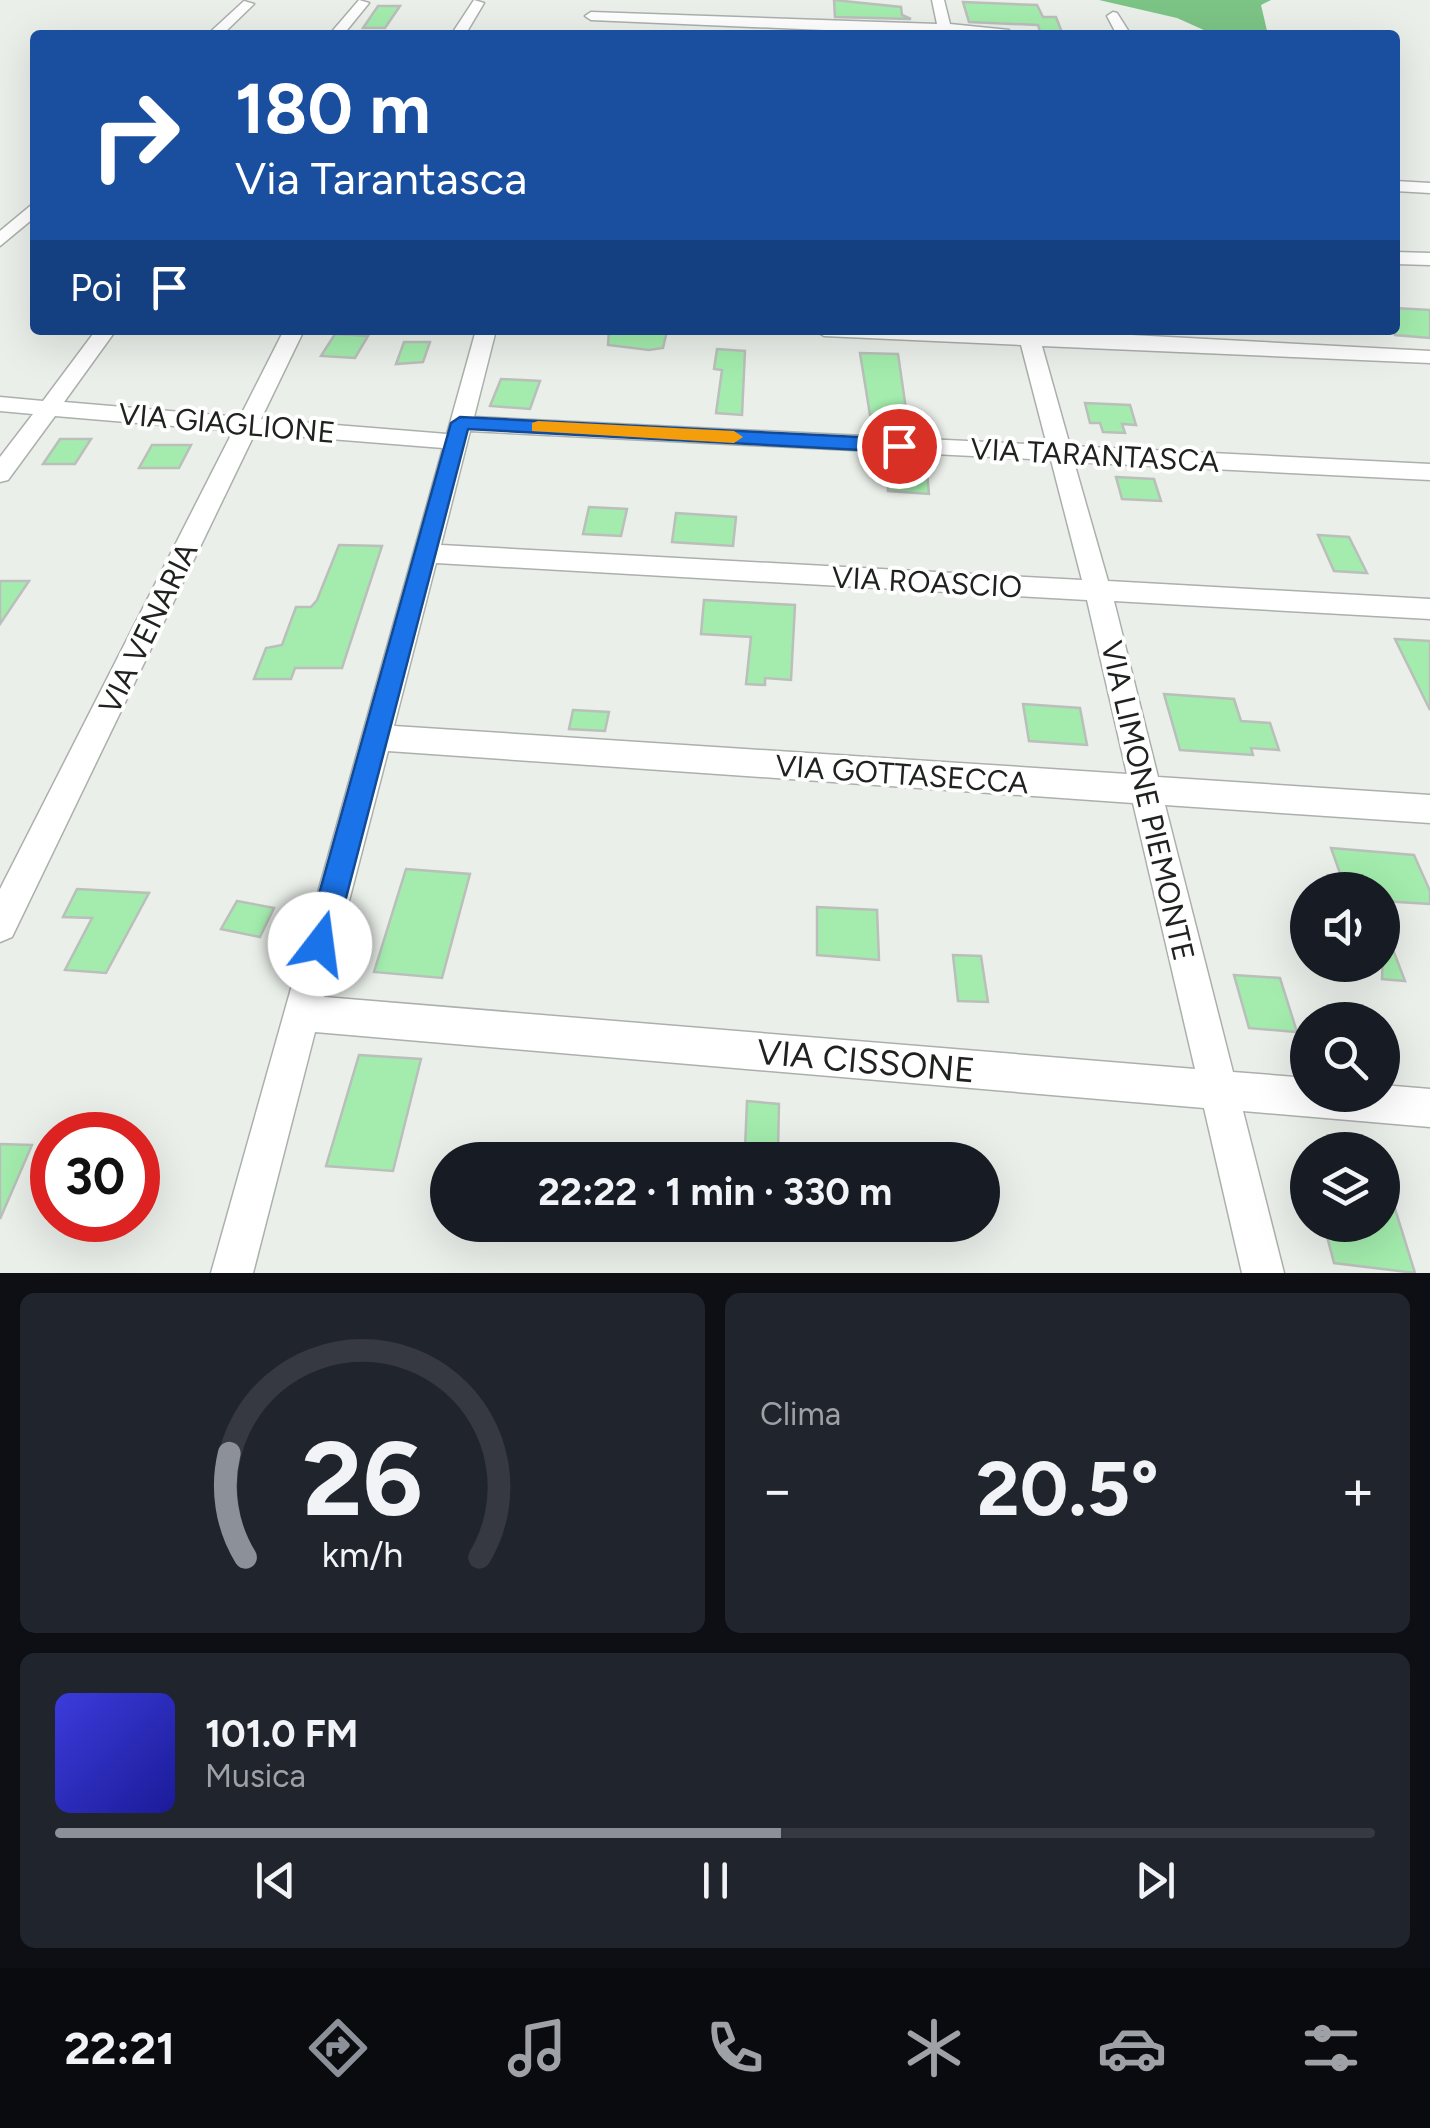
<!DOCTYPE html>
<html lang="it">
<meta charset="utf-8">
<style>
body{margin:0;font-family:Figtree,sans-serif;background:#20242c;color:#f1f3f6;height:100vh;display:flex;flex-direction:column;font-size:38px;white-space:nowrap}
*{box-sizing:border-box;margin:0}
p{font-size:32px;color:#9ea1a6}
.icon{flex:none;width:55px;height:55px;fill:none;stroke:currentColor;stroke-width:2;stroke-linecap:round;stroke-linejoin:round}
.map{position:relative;height:1273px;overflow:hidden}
.drawer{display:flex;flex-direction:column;gap:20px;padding:20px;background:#0d0f14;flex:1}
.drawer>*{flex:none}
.hud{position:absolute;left:30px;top:30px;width:1370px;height:305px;border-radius:10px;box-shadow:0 10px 40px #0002;background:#1a4fa0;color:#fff;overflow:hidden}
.controls{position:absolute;left:1290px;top:872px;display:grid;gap:20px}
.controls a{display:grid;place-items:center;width:110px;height:110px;border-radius:50%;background:#171b24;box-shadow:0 10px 40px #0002;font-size:50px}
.speed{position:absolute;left:30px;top:1112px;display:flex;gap:20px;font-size:50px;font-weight:700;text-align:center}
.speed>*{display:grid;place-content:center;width:130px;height:130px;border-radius:50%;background:#171b24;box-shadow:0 10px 40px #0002;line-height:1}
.speed .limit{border:15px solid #d22;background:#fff;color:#111}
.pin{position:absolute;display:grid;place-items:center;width:85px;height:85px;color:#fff;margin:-42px;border:5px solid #fff;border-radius:50%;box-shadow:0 2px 10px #0007}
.me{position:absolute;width:110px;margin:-55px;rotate:15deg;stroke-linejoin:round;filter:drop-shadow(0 0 8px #0008)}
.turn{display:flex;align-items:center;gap:35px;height:210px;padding:0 40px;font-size:45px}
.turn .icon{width:130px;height:130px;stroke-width:2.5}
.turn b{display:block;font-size:70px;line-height:85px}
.then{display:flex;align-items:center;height:95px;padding:0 40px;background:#0003;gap:20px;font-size:38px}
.big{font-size:75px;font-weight:700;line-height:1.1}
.drawer .card{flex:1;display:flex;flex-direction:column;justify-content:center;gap:15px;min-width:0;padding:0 35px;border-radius:15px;background:#20242c}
.drawer .dial{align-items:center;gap:0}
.dial svg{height:260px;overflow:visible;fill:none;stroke:#363941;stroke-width:7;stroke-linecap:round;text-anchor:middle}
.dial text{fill:#f1f3f6;stroke:none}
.song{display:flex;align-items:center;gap:30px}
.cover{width:120px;height:120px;border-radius:15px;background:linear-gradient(135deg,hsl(240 70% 55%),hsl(240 70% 35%))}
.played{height:10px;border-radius:5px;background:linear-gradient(90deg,#8c9099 55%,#363941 55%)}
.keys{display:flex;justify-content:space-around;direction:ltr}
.heat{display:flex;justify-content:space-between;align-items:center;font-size:55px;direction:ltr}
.drawer .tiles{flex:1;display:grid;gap:20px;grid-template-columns:1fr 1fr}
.card:last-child{grid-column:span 2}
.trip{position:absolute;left:430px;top:1142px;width:570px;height:100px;border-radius:50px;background:#171b24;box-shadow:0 10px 40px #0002;font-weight:700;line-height:100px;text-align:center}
.menu{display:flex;height:160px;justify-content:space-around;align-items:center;background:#090b0e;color:#9ea1a6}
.menu .icon{width:70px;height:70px}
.menu .active{color:#8c9099}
.menu b{font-size:45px;color:#f1f3f6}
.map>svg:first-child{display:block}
.forest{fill:#7cc486}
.building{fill:#a3ecad;stroke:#bbbfbb;stroke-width:2.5}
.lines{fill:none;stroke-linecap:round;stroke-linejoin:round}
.minor-casing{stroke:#acb0ac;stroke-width:3}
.minor{fill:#fff;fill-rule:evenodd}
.route{fill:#1a73e8;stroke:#114b97;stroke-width:2.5}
.slow{fill:#f59e0b}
.labels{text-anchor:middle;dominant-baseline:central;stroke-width:8;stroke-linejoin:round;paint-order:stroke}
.street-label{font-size:30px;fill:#202220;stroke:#fff}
.near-street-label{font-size:35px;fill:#202220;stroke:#fff}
</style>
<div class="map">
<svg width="1430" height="1273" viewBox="0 0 1430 1273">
<rect width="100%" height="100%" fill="#eaefea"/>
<!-- forest -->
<polygon class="forest" points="1099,0 1271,0 1261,5 1268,35 1215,35 1177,18"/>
<!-- building -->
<g class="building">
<polygon points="834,0 901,7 902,15 911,19 835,17"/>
<polygon points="963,2 1037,5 1043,17 1056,17 1063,35 1041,35 1038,25 969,22"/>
<polygon points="378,6 400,6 385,28 363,28"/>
<polygon points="1395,308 1430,310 1430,338 1395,335"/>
<polygon points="609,330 655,330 667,331 663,348 649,350 608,345"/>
<polygon points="335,334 368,336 355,358 321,356"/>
<polygon points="404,342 430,342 423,362 396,364"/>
<polygon points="717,349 745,351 742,415 716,413 722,370 714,369"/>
<polygon points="860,353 898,354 907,416 870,415"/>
<polygon points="501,379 540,381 530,409 490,406"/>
<polygon points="1085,403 1130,405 1136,425 1122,424 1125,433 1103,432 1100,423 1090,423"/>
<polygon points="60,439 91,439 75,464 43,464"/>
<polygon points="152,445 191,445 179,468 139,468"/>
<polygon points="887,458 926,460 929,494 888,491"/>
<polygon points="1116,477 1154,479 1161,501 1122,499"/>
<polygon points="589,507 627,509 621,536 583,534"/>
<polygon points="676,513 736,517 733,546 672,542"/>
<polygon points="1318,535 1349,537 1367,573 1334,571"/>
<polygon points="339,545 382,546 342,668 295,668 291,679 254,679 266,648 282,645 296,607 311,607 317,600"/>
<polygon points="0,581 29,581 0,624"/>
<polygon points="704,600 795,605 791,680 765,678 765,685 746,684 751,637 701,634"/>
<polygon points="1395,639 1430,641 1430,710"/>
<polygon points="1164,694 1234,699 1241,721 1270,723 1279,750 1251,748 1253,755 1180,750"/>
<polygon points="1023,704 1080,708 1087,745 1029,741"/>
<polygon points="573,710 609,712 605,731 569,729"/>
<polygon points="1331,848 1414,855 1430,891 1430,904 1382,901 1382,890 1346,890"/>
<polygon points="406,869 470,874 442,978 374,972"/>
<polygon points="77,889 149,893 106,973 65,970 92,918 63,917"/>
<polygon points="237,901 274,908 260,937 221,929"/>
<polygon points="817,907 877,910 879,960 817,955"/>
<polygon points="1384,926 1405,981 1382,979"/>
<polygon points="953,955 981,956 988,1002 958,1001"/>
<polygon points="1234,975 1280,978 1297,1032 1249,1028"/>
<polygon points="359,1055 421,1059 393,1171 326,1166"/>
<polygon points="747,1101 779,1104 778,1152 745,1149"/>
<polygon points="0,1144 32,1145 0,1219"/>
<polygon points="1387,1183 1415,1273 1334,1263 1324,1225 1382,1225 1382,1184"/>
</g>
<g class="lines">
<defs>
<g id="minor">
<polygon points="359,0 369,3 343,35 329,35"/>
<polygon points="474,0 484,3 465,35 451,35"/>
<polygon points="932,0 944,0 950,24 1009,30 939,35 591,20 585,16 591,12 937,24"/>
<polygon points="244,1 254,4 222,35 207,35"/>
<polygon points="1113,12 1117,13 1131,35 1117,35 1107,16"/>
<polygon points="1395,181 1430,183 1430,193 1395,191"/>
<polygon points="35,202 35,217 0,246 0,231"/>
<polygon points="1395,252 1430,253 1430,265 1395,264"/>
<path d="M96 330H116L64 402 240 417 284 330H304L261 419 447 434 476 330H496L474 417 1047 445 1021 345 824 336 814 330H1037L1430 351V363L1042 346 1070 446 1430 464V480L1074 462 1108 581 1430 599V619L1114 601 1158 777 1430 795V823L1165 805 1233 1072 1308 1078V1095H1382V1085L1430 1089V1127L1243 1111 1284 1273H1242L1204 1108 315 1032 253 1273H211L443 448 255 433 12 937 0 942V889L233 431 55 416 8 480 0 482V457L33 414 0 411V397L43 401ZM470 431 1051 460 1082 580 441 545ZM436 563 1087 600 1127 774 394 726ZM388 751 1133 803 1195 1069 324 997Z"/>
</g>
</defs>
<!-- minor casing -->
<use href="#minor" class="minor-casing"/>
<!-- minor -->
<use href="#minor" class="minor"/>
</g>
<!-- route -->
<polygon class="route" points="460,417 899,439 908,446 899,452 468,429 334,944 330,954 320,959 309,954 305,944 451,423"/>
<!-- slow -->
<polygon class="slow" points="538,421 734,431 743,437 734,443 532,431 532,423"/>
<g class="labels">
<!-- street labels -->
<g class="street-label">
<text transform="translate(227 423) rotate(5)">VIA GIAGLIONE</text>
<text transform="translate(1095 455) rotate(3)">VIA TARANTASCA</text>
<text transform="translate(927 582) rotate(3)">VIA ROASCIO</text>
<text transform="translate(148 628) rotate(-64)">VIA VENARIA</text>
<text transform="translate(902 774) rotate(4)">VIA GOTTASECCA</text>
<text transform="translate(1148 801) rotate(77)">VIA LIMONE PIEMONTE</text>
</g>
<!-- near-street labels -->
<g class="near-street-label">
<text transform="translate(866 1061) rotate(5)">VIA CISSONE</text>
</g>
</g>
</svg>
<div class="controls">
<a><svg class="icon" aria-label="sound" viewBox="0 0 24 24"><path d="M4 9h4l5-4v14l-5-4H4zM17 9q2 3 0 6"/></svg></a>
<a><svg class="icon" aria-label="search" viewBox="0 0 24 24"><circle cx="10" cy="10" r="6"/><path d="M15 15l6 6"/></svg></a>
<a><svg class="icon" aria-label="layers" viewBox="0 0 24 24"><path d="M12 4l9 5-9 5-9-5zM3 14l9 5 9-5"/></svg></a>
</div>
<div class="speed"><div class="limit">30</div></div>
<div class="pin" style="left:899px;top:446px;background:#d93025"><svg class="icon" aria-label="arrive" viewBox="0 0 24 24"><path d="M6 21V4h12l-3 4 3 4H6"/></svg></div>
<svg class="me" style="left:320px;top:944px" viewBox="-20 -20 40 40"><circle r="19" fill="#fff"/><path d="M0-13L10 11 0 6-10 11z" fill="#1a73e8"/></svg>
<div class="trip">22:22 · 1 min · 330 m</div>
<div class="hud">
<div class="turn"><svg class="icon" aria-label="right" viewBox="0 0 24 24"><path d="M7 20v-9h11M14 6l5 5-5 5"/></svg><div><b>180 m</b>Via Tarantasca</div></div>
<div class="then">Poi<svg class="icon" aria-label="arrive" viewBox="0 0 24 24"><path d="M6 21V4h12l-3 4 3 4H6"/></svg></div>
</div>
</div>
<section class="drawer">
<div class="tiles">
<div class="card dial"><svg viewBox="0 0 100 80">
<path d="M14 69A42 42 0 1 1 86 69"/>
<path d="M14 69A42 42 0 0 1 9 37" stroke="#8c9099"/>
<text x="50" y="56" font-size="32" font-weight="700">26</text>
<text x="50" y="72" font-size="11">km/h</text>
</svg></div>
<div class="card"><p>Clima</p>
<div class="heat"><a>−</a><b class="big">20.5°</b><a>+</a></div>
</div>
<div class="card">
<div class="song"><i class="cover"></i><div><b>101.0 FM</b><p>Musica</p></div></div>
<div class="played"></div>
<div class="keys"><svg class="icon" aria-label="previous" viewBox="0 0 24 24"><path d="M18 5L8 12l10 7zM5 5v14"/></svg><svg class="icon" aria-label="pause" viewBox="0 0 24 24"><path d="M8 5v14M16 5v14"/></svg><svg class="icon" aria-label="next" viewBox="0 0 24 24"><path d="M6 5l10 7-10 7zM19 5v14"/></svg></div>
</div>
</div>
</section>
<nav class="menu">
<b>22:21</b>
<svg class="icon active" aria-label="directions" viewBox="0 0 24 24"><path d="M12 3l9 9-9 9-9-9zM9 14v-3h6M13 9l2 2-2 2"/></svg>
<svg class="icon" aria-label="music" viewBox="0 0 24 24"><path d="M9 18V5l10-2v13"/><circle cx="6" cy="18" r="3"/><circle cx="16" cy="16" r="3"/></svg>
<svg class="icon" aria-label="phone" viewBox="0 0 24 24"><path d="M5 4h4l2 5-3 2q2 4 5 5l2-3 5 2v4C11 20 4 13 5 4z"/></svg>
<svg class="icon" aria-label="climate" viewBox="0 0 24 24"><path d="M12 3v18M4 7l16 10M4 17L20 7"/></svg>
<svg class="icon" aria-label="car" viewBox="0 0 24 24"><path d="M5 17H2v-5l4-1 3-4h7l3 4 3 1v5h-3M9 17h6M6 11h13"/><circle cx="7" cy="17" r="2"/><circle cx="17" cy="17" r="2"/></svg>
<svg class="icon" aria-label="filters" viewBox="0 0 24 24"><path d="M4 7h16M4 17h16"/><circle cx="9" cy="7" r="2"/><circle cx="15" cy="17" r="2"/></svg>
</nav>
